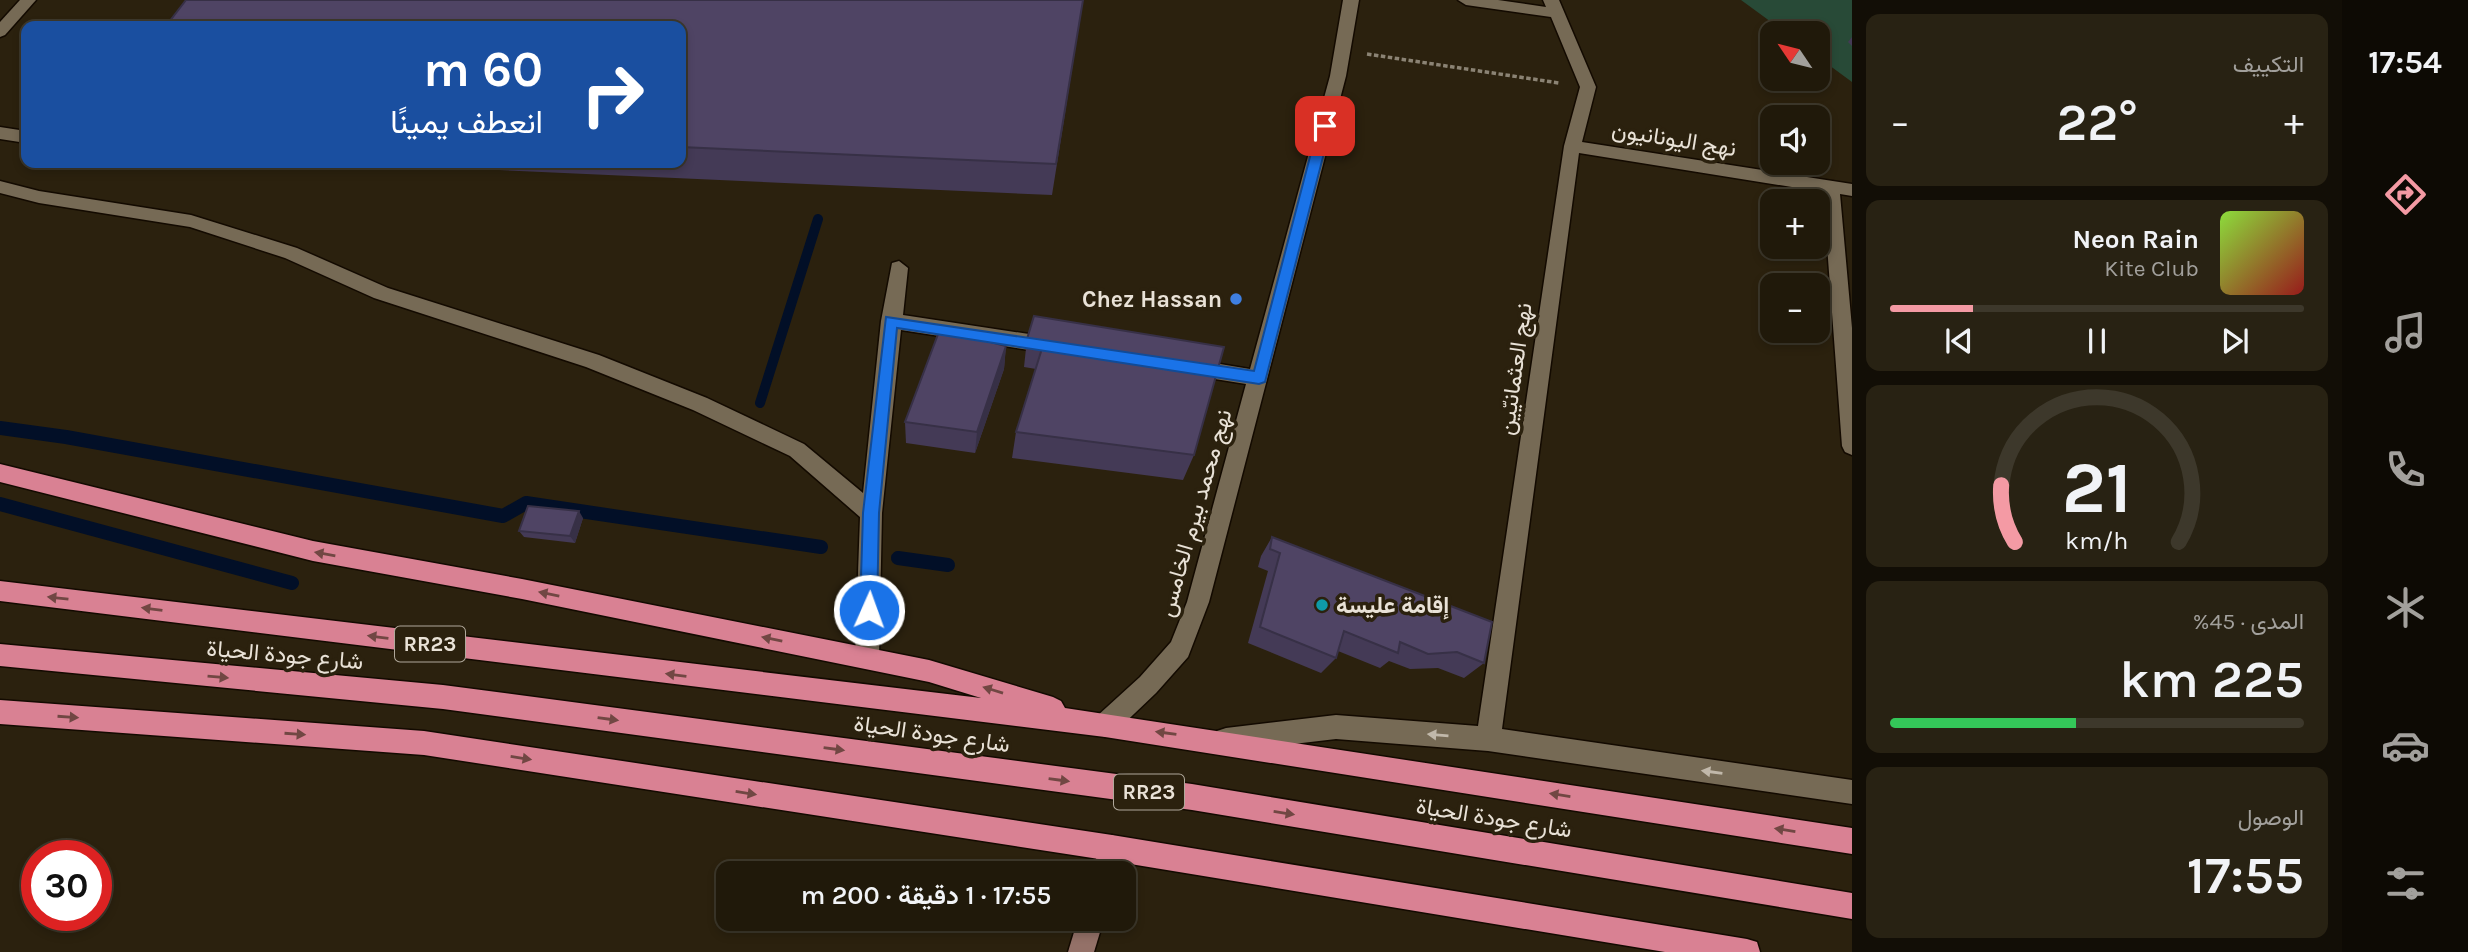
<!DOCTYPE html>
<html lang="ar">
<meta charset="utf-8">
<style>
body{margin:0;font-family:Karla,Vazirmatn,sans-serif;background:#282213;color:#f1f3f6;direction:rtl;height:100vh;display:flex;flex-direction:column;font-size:26px;white-space:nowrap}
*{box-sizing:border-box;margin:0}
p{font-size:23px;color:#a2a09c}
.icon{flex:none;width:38px;height:38px;fill:none;stroke:currentColor;stroke-width:2;stroke-linecap:round;stroke-linejoin:round}
.map{position:relative;flex:1;overflow:hidden;direction:ltr}
.side{display:flex;flex-direction:column;gap:14px;padding:14px;background:#120e06;width:490px}
.side>*{flex:none}
.hud{position:absolute;left:21px;top:21px;width:665px;height:147px;border-radius:14px;box-shadow:0 4px 10px #0003,0 0 0 2px #3d382b;direction:rtl;background:#1a4fa0;color:#fff;overflow:hidden}
.needle{width:46px;rotate:305deg}
.buttons{position:absolute;left:1760px;top:21px;display:grid;gap:14px}
.buttons a{display:grid;place-items:center;width:70px;height:70px;border-radius:14px;background:#20190a;box-shadow:0 4px 10px #0003,0 0 0 2px #3d382b;font-size:35px}
.speed{position:absolute;left:21px;top:840px;display:flex;gap:14px;font-size:35px;font-weight:700;text-align:center}
.speed>*{display:grid;place-content:center;width:91px;height:91px;border-radius:50%;background:#20190a;box-shadow:0 4px 10px #0003,0 0 0 2px #3d382b;line-height:1}
.speed .limit{border:10px solid #d22;background:#fff;color:#111}
.pin{position:absolute;display:grid;place-items:center;width:60px;height:60px;color:#fff;margin:-30px;border-radius:14px;box-shadow:0 4px 10px #0006}
.me{position:absolute;width:77px;margin:-38px;rotate:2deg;stroke-linejoin:round;filter:drop-shadow(0 0 5px #0008)}
.turn{display:flex;align-items:center;gap:24px;height:147px;padding:0 28px;font-size:32px}
.turn .icon{width:91px;height:91px;stroke-width:2.5}
.turn b{display:block;font-size:49px;line-height:60px}
.big{font-size:52px;font-weight:600;line-height:1.1}
.side .widget{flex:1;display:flex;flex-direction:column;justify-content:center;gap:10px;min-width:0;padding:0 24px;border-radius:14px;background:#282213}
.side .dial{align-items:center;gap:0}
.dial svg{height:182px;overflow:visible;fill:none;stroke:#3d382b;stroke-width:7;stroke-linecap:round;text-anchor:middle}
.dial text{fill:#f1f3f6;stroke:none}
.song{display:flex;align-items:center;gap:21px}
.cover{width:84px;height:84px;border-radius:10px;background:linear-gradient(135deg,hsl(90 70% 55%),hsl(0 70% 35%))}
.played{height:7px;border-radius:4px;background:linear-gradient(90deg,#f49aa4 20%,#3d382b 20%)}
.keys{display:flex;justify-content:space-around;direction:ltr}
.heat{display:flex;justify-content:space-between;align-items:center;font-size:38px;direction:ltr}
.charge{height:10px;border-radius:5px;background:linear-gradient(90deg,#34c759 45%,#3d382b 0)}
.trip{position:absolute;left:716px;top:861px;width:420px;height:70px;border-radius:14px;background:#20190a;box-shadow:0 4px 10px #0003,0 0 0 2px #3d382b;font-weight:600;line-height:70px;text-align:center;direction:rtl}
main{display:flex;flex:1;min-height:0}
.dock{display:flex;flex-direction:column;width:126px;justify-content:space-around;align-items:center;background:#0d0a04;color:#a2a09c}
.dock .icon{width:49px;height:49px}
.dock .current{color:#f49aa4}
.dock b{font-size:32px;color:#f1f3f6}
.map>svg:first-child{display:block}
.green{fill:#284a37}
.lines{fill:none;stroke-linecap:round;stroke-linejoin:round}
.stream-far1{stroke:#020f27;stroke-width:10}
.stream{stroke:#020f27;stroke-width:14}
.lane-casing{stroke:#130a00;stroke-width:3}
.street-casing{stroke:#130a00;stroke-width:3}
.secondary-casing{stroke:#130a00;stroke-width:3}
.highway-casing{stroke:#130a00;stroke-width:3}
.path{stroke:#8b8374;stroke-width:3.5;stroke-dasharray:4.5 2.5;stroke-linecap:butt}
.lane{fill:#766a55;fill-rule:evenodd}
.street{fill:#766a55;fill-rule:evenodd}
.secondary{fill:#947168;fill-rule:evenodd}
.highway{fill:#d98193;fill-rule:evenodd}
.wall{fill:#443a56}
.shaded-wall{fill:#373046}
.building{fill:#4f4464;stroke:#373046;stroke-width:2}
.oneway{fill:#714743}
.oneway2{fill:#c1b8aa}
.route{fill:#1a73e8;stroke:#114b97;stroke-width:2}
.shop-dot{fill:#3f7fe0;stroke:#2b210e;stroke-width:2.5}
.culture-dot{fill:#0f9aa8;stroke:#2b210e;stroke-width:2.5}
.labels{text-anchor:middle;dominant-baseline:central;stroke-width:7;stroke-linejoin:round;paint-order:stroke}
.shield{fill:#2b210e;stroke:#b0a89b;stroke-width:2}
.shield-label{font-size:21px;font-weight:bold;fill:#e9e2d7}
.street-label{font-size:23px;fill:#e9e2d7;stroke:#2b210e}
.poi-label{font-size:23px;font-weight:bold;fill:#e9e2d7;stroke:#2b210e;text-anchor:end}
</style>
<main>
<nav class="dock">
<b>17:54</b>
<svg class="icon current" aria-label="directions" viewBox="0 0 24 24"><path d="M12 3l9 9-9 9-9-9zM9 14v-3h6M13 9l2 2-2 2"/></svg>
<svg class="icon" aria-label="music" viewBox="0 0 24 24"><path d="M9 18V5l10-2v13"/><circle cx="6" cy="18" r="3"/><circle cx="16" cy="16" r="3"/></svg>
<svg class="icon" aria-label="phone" viewBox="0 0 24 24"><path d="M5 4h4l2 5-3 2q2 4 5 5l2-3 5 2v4C11 20 4 13 5 4z"/></svg>
<svg class="icon" aria-label="climate" viewBox="0 0 24 24"><path d="M12 3v18M4 7l16 10M4 17L20 7"/></svg>
<svg class="icon" aria-label="car" viewBox="0 0 24 24"><path d="M5 17H2v-5l4-1 3-4h7l3 4 3 1v5h-3M9 17h6M6 11h13"/><circle cx="7" cy="17" r="2"/><circle cx="17" cy="17" r="2"/></svg>
<svg class="icon" aria-label="filters" viewBox="0 0 24 24"><path d="M4 7h16M4 17h16"/><circle cx="9" cy="7" r="2"/><circle cx="15" cy="17" r="2"/></svg>
</nav>
<section class="side">
<div class="widget"><p>التكييف</p>
<div class="heat"><a>−</a><b class="big">22°</b><a>+</a></div>
</div>
<div class="widget">
<div class="song"><i class="cover"></i><div><b>Neon Rain</b><p>Kite Club</p></div></div>
<div class="played"></div>
<div class="keys"><svg class="icon" aria-label="previous" viewBox="0 0 24 24"><path d="M18 5L8 12l10 7zM5 5v14"/></svg><svg class="icon" aria-label="pause" viewBox="0 0 24 24"><path d="M8 5v14M16 5v14"/></svg><svg class="icon" aria-label="next" viewBox="0 0 24 24"><path d="M6 5l10 7-10 7zM19 5v14"/></svg></div>
</div>
<div class="widget dial"><svg viewBox="0 0 100 80">
<path d="M14 69A42 42 0 1 1 86 69"/>
<path d="M14 69A42 42 0 0 1 8 44" stroke="#f49aa4"/>
<text x="50" y="56" font-size="32" font-weight="700">21</text>
<text x="50" y="72" font-size="11">km/h</text>
</svg></div>
<div class="widget"><p>المدى · 45%</p><b class="big">225 km</b><div class="charge"></div></div>
<div class="widget"><p>الوصول</p><b class="big">17:55</b></div>
</section>
<div class="map">
<svg width="1852" height="952" viewBox="0 0 1852 952">
<rect width="100%" height="100%" fill="#2b210e"/>
<!-- green -->
<polygon class="green" points="1741,0 1852,0 1852,82 1818,57 1818,33 1786,33"/>
<g class="lines">
<!-- stream-far1 -->
<polyline class="stream-far1" points="760,403 818,219"/>
<!-- stream -->
<g class="stream">
<polyline points="0,428 66,437 503,516 526,503 821,547"/>
<polyline points="0,504 292,583"/>
<polyline points="898,558 948,565"/>
</g>
<defs>
<polygon id="lane" points="0,127 26,131 26,143 0,139"/>
<g id="street">
<polygon points="20,0 36,0 5,35 0,37 0,22"/>
<polygon points="1343,0 1359,0 1346,76 1209,602 1188,657 1156,693 1114,733 1105,737 1096,733 1093,725 1096,717 1140,677 1171,642 1187,602 1246,384 1190,375 1183,373 1180,367 1183,361 1190,359 1250,369 1330,76"/>
<polygon points="1458,0 1498,0 1546,7 1543,0 1559,0 1596,87 1582,142 1852,184 1852,196 1840,194 1852,328 1852,455 1845,452 1842,446 1823,192 1579,153 1502,729 1852,780 1852,804 1488,751 1336,739 1226,752 1217,749 1214,740 1217,731 1226,728 1336,715 1478,726 1564,146 1580,87 1551,17 1466,5"/>
<polygon points="0,181 39,191 191,215 297,248 388,288 599,355 707,398 804,444 863,493 881,321 892,263 899,261 908,268 903,315 1055,338 1062,341 1065,346 1062,351 1055,354 901,330 882,513 879,658 875,666 867,669 859,666 855,658 860,517 790,456 693,410 586,367 374,298 285,258 190,227 39,203 0,193"/>
</g>
<g id="secondary">
<polygon points="1112,835 1121,839 1125,848 1117,873 1091,873 1103,839"/>
<polygon points="1078,919 1104,919 1094,952 1068,952"/>
</g>
<g id="highway">
<polygon points="0,464 313,541 522,579 929,660 1053,697 1061,701 1065,708 1852,828 1852,854 1105,737 0,601 0,581 981,698 929,682 522,599 313,561 0,482"/>
<polygon points="0,644 443,685 1192,784 1852,893 1852,919 1192,810 443,709 0,666"/>
<polygon points="0,700 424,731 1112,835 1747,939 1757,942 1760,952 1665,952 1112,861 424,755 0,724"/>
</g>
</defs>
<!-- lane casing -->
<use href="#lane" class="lane-casing"/>
<!-- street casing -->
<use href="#street" class="street-casing"/>
<!-- secondary casing -->
<use href="#secondary" class="secondary-casing"/>
<!-- highway casing -->
<use href="#highway" class="highway-casing"/>
<!-- path -->
<polyline class="path" points="1367,54 1559,83"/>
<!-- lane -->
<use href="#lane" class="lane"/>
<!-- street -->
<use href="#street" class="street"/>
<!-- secondary -->
<use href="#secondary" class="secondary"/>
<!-- highway -->
<use href="#highway" class="highway"/>
</g>
<!-- wall -->
<g class="wall">
<polygon points="1083,0 1052,195 342,163 681,163 681,26"/>
<polygon points="1852,37 1852,46 1848,42"/>
<polygon points="1027,339 1224,347 1194,455 1183,480 1012,458 1016,432 1036,369 1024,367"/>
<polygon points="1006,346 1004,369 975,453 906,443 905,422"/>
<polygon points="583,518 575,543 524,537 519,531"/>
<polygon points="1272,537 1484,663 1464,678 1438,668 1410,669 1389,661 1380,668 1338,651 1336,658 1321,673 1248,643 1268,571 1258,567 1261,556"/>
</g>
<!-- shaded-wall -->
<g class="shaded-wall">
<polygon points="1006,346 1004,369 975,453 977,432"/>
<polygon points="579,511 583,518 575,543 570,536"/>
</g>
<!-- building -->
<g class="building">
<polygon points="186,0 1083,0 1056,164 681,147 681,26 166,26"/>
<polygon points="1034,316 1224,347 1194,455 1016,432 1044,342 1027,339"/>
<polygon points="940,329 1006,346 977,432 905,422"/>
<polygon points="528,506 579,511 570,536 519,531"/>
<polygon points="1272,537 1492,622 1484,663 1457,652 1428,654 1400,642 1398,653 1344,631 1336,658 1260,627 1280,553 1270,549"/>
</g>
<!-- one-way arrows -->
<defs><path id="oneway-solid" d="M-6-.8H1V-3.2L6.5 0L1 3.2V.8H-6Z" transform="scale(1.75)"/></defs>
<g class="oneway">
<use href="#oneway-solid" transform="translate(325 554) rotate(-170)"/>
<use href="#oneway-solid" transform="translate(549 594) rotate(-169)"/>
<use href="#oneway-solid" transform="translate(58 598) rotate(-174)"/>
<use href="#oneway-solid" transform="translate(152 609) rotate(-173)"/>
<use href="#oneway-solid" transform="translate(378 637) rotate(-173)"/>
<use href="#oneway-solid" transform="translate(772 639) rotate(-169)"/>
<use href="#oneway-solid" transform="translate(676 675) rotate(-173)"/>
<use href="#oneway-solid" transform="translate(218 677) rotate(5)"/>
<use href="#oneway-solid" transform="translate(993 690) rotate(-163)"/>
<use href="#oneway-solid" transform="translate(68 717) rotate(4)"/>
<use href="#oneway-solid" transform="translate(608 719) rotate(8)"/>
<use href="#oneway-solid" transform="translate(1166 733) rotate(-172)"/>
<use href="#oneway-solid" transform="translate(295 734) rotate(4)"/>
<use href="#oneway-solid" transform="translate(834 749) rotate(8)"/>
<use href="#oneway-solid" transform="translate(521 758) rotate(9)"/>
<use href="#oneway-solid" transform="translate(1059 780) rotate(8)"/>
<use href="#oneway-solid" transform="translate(746 793) rotate(9)"/>
<use href="#oneway-solid" transform="translate(1560 795) rotate(-171)"/>
<use href="#oneway-solid" transform="translate(1284 813) rotate(9)"/>
<use href="#oneway-solid" transform="translate(1785 830) rotate(-171)"/>
</g>
<g class="oneway2">
<use href="#oneway-solid" transform="translate(1438 735) rotate(-175)"/>
<use href="#oneway-solid" transform="translate(1712 772) rotate(-172)"/>
</g>
<!-- route -->
<polygon class="route" points="1325,122 1331,126 1265,382 1259,384 897,328 879,513 877,610 869,618 862,616 860,610 863,513 886,317 1254,371 1318,126"/>
<!-- markers -->
<circle class="shop-dot" cx="1236" cy="299" r="7"/>
<circle class="culture-dot" cx="1322" cy="605" r="7"/>
<g class="labels">
<!-- shield labels -->
<g class="shield">
<rect x="395" y="626.5" width="70" height="35" rx="5"/>
<rect x="1114" y="774.5" width="70" height="35" rx="5"/>
</g>
<g class="shield-label">
<text x="430" y="644">RR23</text>
<text x="1149" y="792">RR23</text>
</g>
<!-- street labels -->
<g class="street-label">
<text transform="translate(1674 139) rotate(9)">نهج اليونانيون</text>
<text transform="translate(1515 369) rotate(-82)">نهج العثمانيّين</text>
<text transform="translate(1195 513) rotate(-74)">نهج محمد بيرم الخامس</text>
<text transform="translate(285 655) rotate(5)">شارع جودة الحياة</text>
<text transform="translate(932 734) rotate(8)">شارع جودة الحياة</text>
<text transform="translate(1494 818) rotate(9)">شارع جودة الحياة</text>
</g>
<!-- poi labels -->
<g class="poi-label">
<text x="1222" y="299">Chez Hassan</text>
<text x="1336" y="605" text-anchor="start">إقامة عليسة</text>
</g>
</g>
</svg>
<div class="buttons">
<a><svg class="needle" viewBox="-14 -14 28 28"><path d="M0-13l5 13h-10z" fill="#e53935"/><path d="M0 13l5-13h-10z" fill="#a2a09c"/></svg></a>
<a><svg class="icon" aria-label="sound" viewBox="0 0 24 24"><path d="M4 9h4l5-4v14l-5-4H4zM17 9q2 3 0 6"/></svg></a>
<a>+</a>
<a>−</a>
</div>
<div class="speed"><div class="limit">30</div></div>
<div class="pin" style="left:1325px;top:126px;background:#d93025"><svg class="icon" aria-label="arrive" viewBox="0 0 24 24"><path d="M6 21V4h12l-3 4 3 4H6"/></svg></div>
<svg class="me" style="left:869px;top:610px" viewBox="-20 -20 40 40"><circle r="17" fill="#1a73e8" stroke="#fff" stroke-width="3"/><path d="M0-11L8 9 0 5-8 9z" fill="#fff"/></svg>
<div class="trip">17:55 · 1 دقيقة · 200 m</div>
<div class="hud">
<div class="turn"><svg class="icon" aria-label="right" viewBox="0 0 24 24"><path d="M7 20v-9h11M14 6l5 5-5 5"/></svg><div><b>60 m</b>انعطف يمينًا</div></div>
</div>
</div>
</main>
